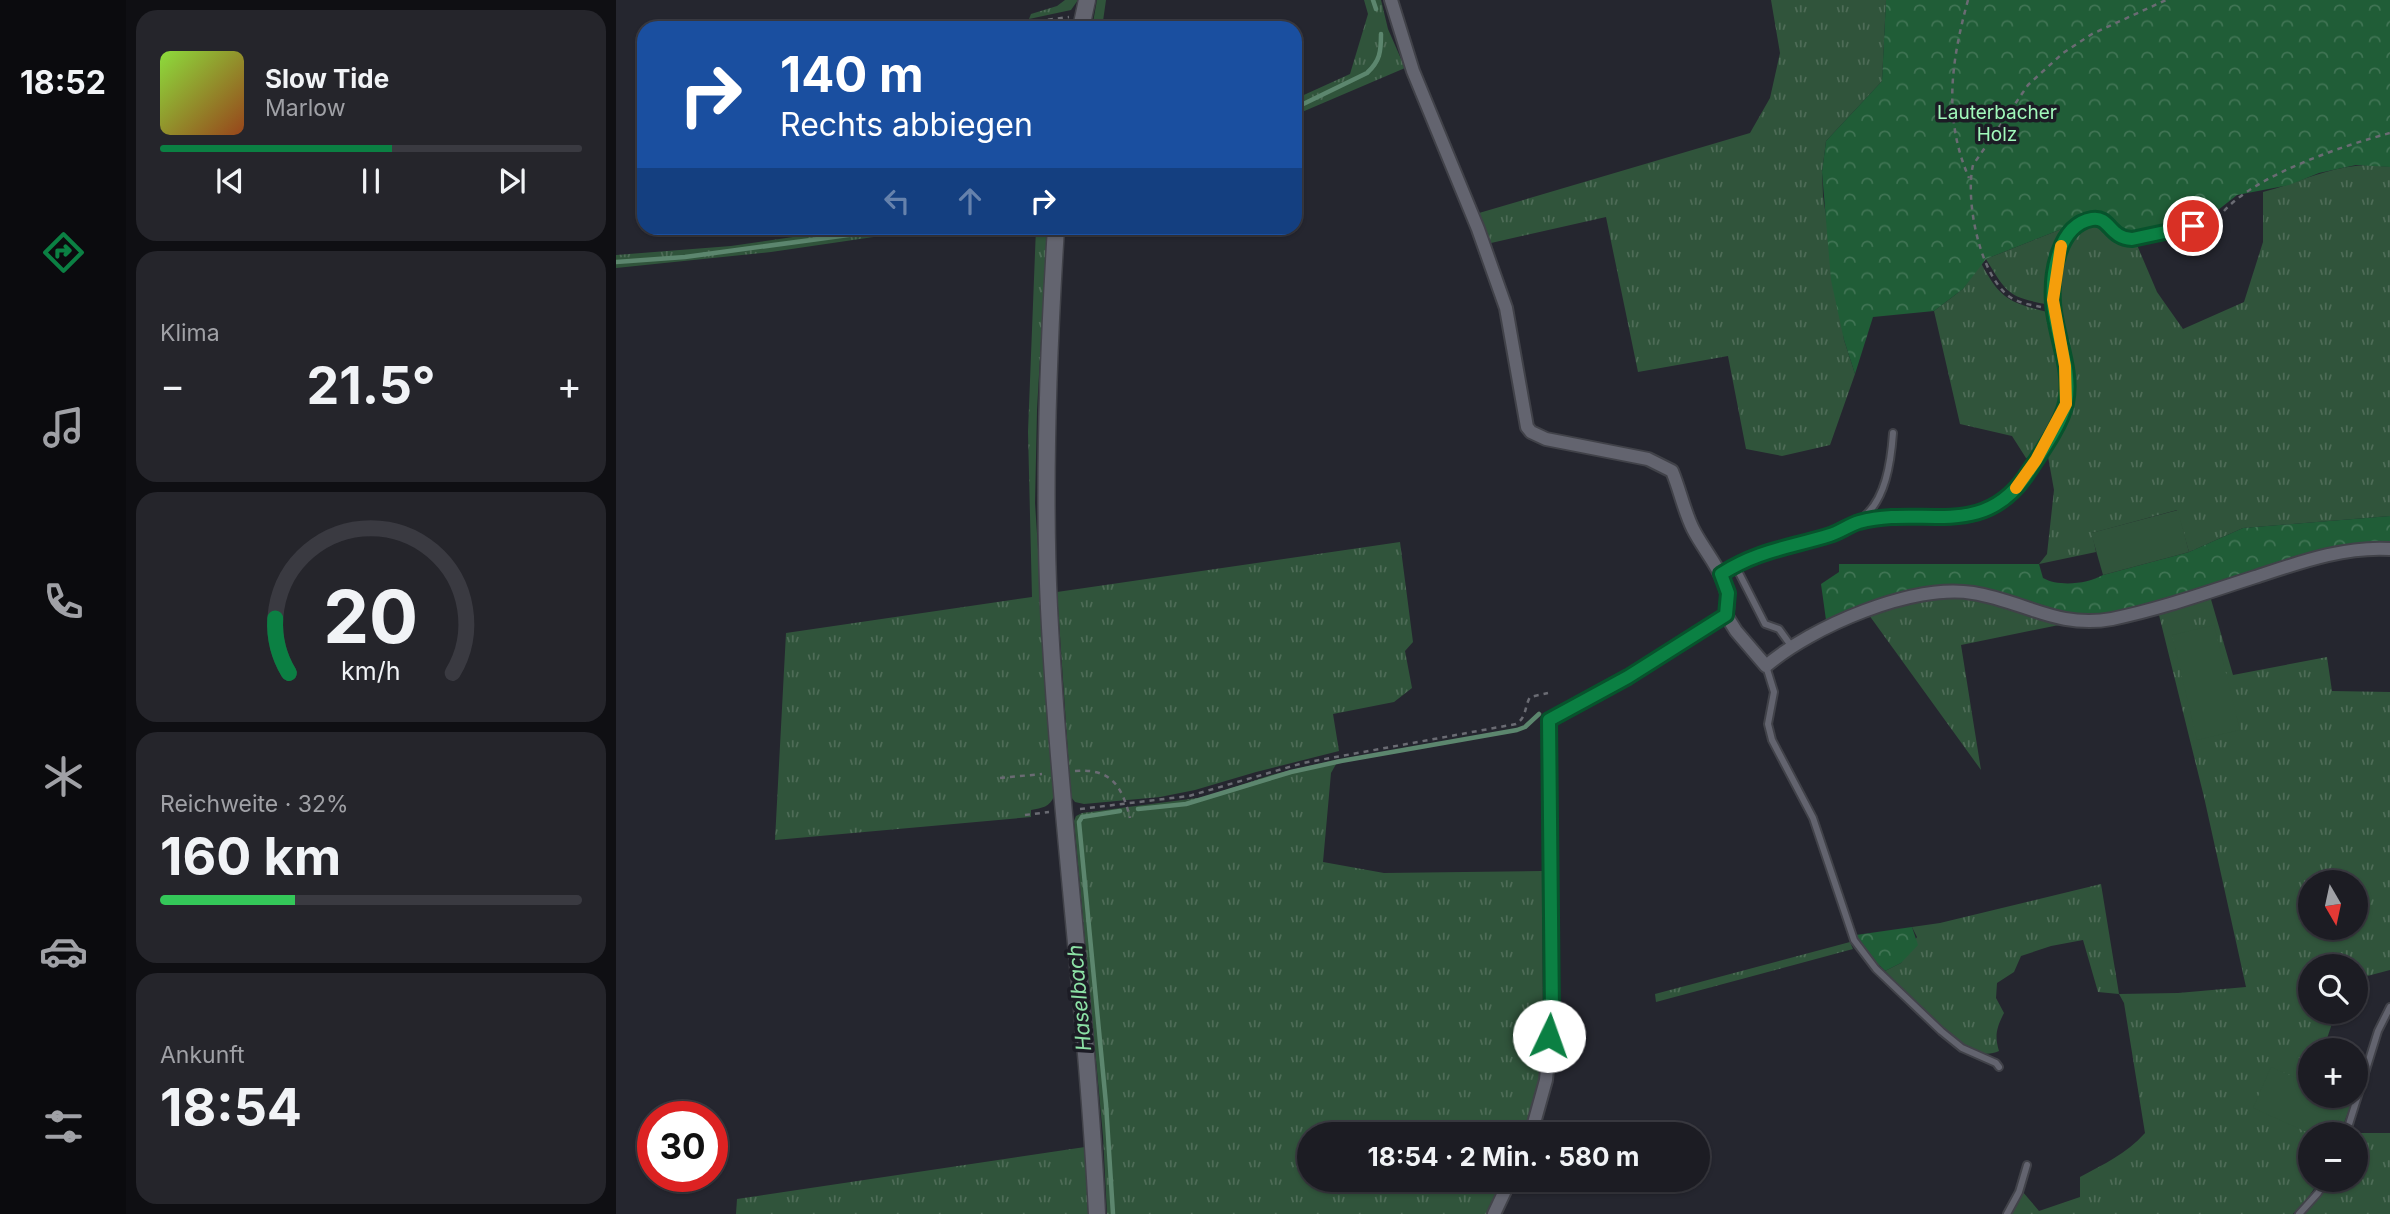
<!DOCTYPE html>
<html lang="de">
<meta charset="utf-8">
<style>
body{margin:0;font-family:Inter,sans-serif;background:#25252b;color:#f1f3f6;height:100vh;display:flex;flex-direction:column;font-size:26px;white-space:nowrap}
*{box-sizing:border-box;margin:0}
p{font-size:23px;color:#a0a1a6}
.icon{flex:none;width:38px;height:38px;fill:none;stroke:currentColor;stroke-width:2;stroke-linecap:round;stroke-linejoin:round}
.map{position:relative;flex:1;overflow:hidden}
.side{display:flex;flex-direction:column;gap:10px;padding:10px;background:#0f0f13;width:490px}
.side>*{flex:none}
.top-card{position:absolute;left:21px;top:21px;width:665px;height:214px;border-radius:21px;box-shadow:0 2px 5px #0004,0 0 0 2px #3a3a41;background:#1a4fa0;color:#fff;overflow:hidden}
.needle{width:46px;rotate:171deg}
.buttons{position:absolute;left:1682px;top:870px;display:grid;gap:14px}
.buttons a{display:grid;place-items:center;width:70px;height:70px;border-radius:50%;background:#1c1c23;box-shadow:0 2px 5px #0004,0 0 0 2px #3a3a41;font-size:35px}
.speed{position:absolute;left:21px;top:1101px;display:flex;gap:14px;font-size:35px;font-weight:700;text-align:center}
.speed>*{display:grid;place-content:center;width:91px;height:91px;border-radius:50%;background:#1c1c23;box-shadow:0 2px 5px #0004,0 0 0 2px #3a3a41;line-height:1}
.speed .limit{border:10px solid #d22;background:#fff;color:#111}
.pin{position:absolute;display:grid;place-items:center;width:60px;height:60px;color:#fff;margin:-30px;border:4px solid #fff;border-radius:50%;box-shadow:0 2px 7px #0007}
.me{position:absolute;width:77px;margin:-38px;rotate:3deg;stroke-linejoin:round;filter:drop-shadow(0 0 5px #0008)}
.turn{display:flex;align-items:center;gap:24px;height:147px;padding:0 28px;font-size:32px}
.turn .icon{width:91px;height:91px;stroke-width:2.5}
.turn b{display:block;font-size:49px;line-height:60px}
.lanes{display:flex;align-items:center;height:66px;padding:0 28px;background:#0003;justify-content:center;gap:35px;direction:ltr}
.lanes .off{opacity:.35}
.big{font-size:52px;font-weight:700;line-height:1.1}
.side .card{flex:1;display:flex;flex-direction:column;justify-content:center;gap:10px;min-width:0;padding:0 24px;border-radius:21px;background:#25252b}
.side .dial{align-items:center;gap:0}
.dial svg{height:182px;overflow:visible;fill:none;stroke:#3a3a41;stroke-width:7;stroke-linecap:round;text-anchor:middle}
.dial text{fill:#f1f3f6;stroke:none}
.song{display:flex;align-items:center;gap:21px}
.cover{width:84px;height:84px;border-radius:10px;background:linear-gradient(135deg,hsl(90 70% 55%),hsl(20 70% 35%))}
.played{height:7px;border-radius:4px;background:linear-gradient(90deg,#0b8043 55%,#3a3a41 55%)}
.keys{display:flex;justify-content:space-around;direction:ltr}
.heat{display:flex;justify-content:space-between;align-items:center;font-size:38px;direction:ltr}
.charge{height:10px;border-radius:5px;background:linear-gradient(90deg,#34c759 32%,#3a3a41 0)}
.trip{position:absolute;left:681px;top:1122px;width:413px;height:70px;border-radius:35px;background:#1c1c23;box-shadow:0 2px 5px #0004,0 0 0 2px #3a3a41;font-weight:700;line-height:70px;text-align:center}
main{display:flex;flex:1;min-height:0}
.dock{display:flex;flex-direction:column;width:126px;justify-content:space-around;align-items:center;background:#0b0b0e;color:#a0a1a6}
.dock .icon{width:49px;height:49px}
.dock .active{color:#0b8043}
.dock b{font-size:32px;color:#f1f3f6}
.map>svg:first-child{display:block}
.grass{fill:url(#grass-tufts);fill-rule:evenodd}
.forest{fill:url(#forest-crowns)}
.pitch{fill:#30543b}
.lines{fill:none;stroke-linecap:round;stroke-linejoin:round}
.stream{stroke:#5c866e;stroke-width:4.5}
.service-casing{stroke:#414249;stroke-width:10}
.minor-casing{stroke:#414249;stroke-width:16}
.tertiary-casing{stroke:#414249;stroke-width:19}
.path{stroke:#6a6b73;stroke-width:2.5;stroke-dasharray:5 5;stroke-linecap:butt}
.service{stroke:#63646f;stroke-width:6}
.minor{stroke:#63646f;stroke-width:12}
.tertiary{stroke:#63646f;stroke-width:16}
.route-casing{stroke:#07532c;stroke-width:18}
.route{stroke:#0b8043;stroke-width:12}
.slow{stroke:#f59e0b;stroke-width:12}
.labels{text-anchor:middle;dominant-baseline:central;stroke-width:7;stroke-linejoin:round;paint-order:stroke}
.park-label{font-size:19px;fill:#a1f8bb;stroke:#1c1c25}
.water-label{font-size:21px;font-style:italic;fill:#8ce2a6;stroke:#1c1c25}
</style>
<main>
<nav class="dock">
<b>18:52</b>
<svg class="icon active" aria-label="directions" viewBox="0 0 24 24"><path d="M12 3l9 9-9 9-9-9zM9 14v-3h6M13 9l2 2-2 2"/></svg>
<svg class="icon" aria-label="music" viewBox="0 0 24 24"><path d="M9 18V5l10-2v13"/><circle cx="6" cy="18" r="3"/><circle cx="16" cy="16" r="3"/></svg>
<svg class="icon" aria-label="phone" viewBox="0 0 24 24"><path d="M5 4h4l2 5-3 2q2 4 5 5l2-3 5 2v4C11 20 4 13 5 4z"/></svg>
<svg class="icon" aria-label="climate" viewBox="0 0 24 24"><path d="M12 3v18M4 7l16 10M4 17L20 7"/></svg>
<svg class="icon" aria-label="car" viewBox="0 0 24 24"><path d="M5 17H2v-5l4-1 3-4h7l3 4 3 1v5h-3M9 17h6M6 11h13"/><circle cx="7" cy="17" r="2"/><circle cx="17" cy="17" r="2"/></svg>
<svg class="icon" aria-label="filters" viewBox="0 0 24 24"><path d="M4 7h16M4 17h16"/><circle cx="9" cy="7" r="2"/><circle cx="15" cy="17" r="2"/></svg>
</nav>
<section class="side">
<div class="card">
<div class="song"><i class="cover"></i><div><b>Slow Tide</b><p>Marlow</p></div></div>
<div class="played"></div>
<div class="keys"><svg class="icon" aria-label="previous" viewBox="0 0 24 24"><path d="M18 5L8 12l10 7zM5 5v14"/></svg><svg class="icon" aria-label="pause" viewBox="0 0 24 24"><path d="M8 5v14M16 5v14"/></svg><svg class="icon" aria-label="next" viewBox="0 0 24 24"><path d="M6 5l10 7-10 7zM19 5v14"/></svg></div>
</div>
<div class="card"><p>Klima</p>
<div class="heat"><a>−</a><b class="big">21.5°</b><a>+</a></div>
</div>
<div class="card dial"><svg viewBox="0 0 100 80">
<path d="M14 69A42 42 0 1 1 86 69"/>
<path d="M14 69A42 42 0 0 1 8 45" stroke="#0b8043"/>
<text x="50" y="56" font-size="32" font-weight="700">20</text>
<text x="50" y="72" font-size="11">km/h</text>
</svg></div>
<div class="card"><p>Reichweite · 32%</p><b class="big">160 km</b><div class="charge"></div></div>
<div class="card"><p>Ankunft</p><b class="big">18:54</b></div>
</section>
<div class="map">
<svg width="1774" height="1214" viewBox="0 0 1774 1214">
<defs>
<pattern id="grass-tufts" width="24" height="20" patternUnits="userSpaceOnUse" patternTransform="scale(1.75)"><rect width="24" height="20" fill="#30543b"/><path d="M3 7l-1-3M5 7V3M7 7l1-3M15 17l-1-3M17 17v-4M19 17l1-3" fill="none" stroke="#4e6c57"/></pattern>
<pattern id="forest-crowns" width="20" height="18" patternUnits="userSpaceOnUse" patternTransform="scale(1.75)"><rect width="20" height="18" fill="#205d37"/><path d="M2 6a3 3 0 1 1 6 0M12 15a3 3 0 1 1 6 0" fill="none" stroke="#407454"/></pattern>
</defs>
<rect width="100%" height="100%" fill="#25262f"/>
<!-- grass -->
<g class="grass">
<polygon points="449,0 462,0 455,10 413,19 415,14 441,6"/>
<polygon points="481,0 490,0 486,28 476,28"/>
<polygon points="748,0 765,0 772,29 789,68 679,115 679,99 734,74 752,14"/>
<polygon points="1155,0 1270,0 1266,81 1210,141 1206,172 1207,196 1228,340 1239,374 1214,445 1166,456 1130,449 1112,356 1022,372 990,217 875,243 863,213 1134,133 1154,98 1164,53"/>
<path d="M1752 165 1774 167V516L1627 528 1573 552 1561 510 1476 533 1480 552 1423 564 1431 554 1438 490 1431 451 1451 408 1442 304 1445 259 1461 228 1482 222C1495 235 1503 244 1521 245L1541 292 1567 329 1628 302 1647 242V192C1682 183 1714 166 1752 165Z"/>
<path d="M1456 225 1435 305C1392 297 1392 295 1370 259Z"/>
<polygon points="239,228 319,228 155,252 0,268 0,255 115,246"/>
<path d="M420 228 427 230 431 234 421 410 419 503 438 796C434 807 426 808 415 810V817L159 840 170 633 416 597 412 432Z"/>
<path d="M1365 263C1385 301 1395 303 1436 313L1444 360 1448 400 1420 456 1410 458 1396 436 1344 424 1318 311 1347 289Z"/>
<polygon points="784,542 797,642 789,651 796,688 778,702 717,714 723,751 640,772 579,790 544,797 468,804 459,802 455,797 441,592"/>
<path d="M1594 596 1617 675 1711 657 1716 691 1774 692V970L1740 979V966H1694V1012H1720L1707 1050H1694V1096H1738L1724 1134H1694V1180H1704L1691 1199 1677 1214H1394L1406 1191 1423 1211 1464 1197V1177C1488 1164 1510 1154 1529 1133L1508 1003 1503 994 1482 992 1467 940 1435 946 1405 956 1398 972 1381 983 1380 998 1388 1013C1381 1027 1378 1035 1383 1051 1376 1054 1369 1055 1361 1052 1332 1042 1292 994 1269 971L1285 963 1301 937 1296 927 1324 923 1485 884 1503 994 1562 993 1630 987 1588 797 1542 611ZM1694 882H1740V928H1694Z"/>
<polygon points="1352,597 1443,625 1345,645 1365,770 1253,615 1295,600"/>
<polygon points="723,759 715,773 707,862 768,873 926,871 927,1035 923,1083 908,1134 693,1134 693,1180 887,1180 871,1214 491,1214 487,1136 458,821 460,816 466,813 589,797 655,775"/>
<polygon points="1234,942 1237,949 1040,1002 1039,994"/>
<polygon points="1735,1133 1774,1133 1774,1214 1689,1214 1710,1189 1715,1180 1740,1180 1740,1134"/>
<polygon points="469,1147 472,1214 120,1214 121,1199"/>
</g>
<!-- forest -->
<g class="forest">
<polygon points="1270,0 1774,0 1774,167 1740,165 1703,173 1673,185 1621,195 1597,214 1519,236 1509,235 1490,220 1456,225 1370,259 1347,289 1318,311 1257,317 1239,374 1228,340 1215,280 1206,172 1210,141 1266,81"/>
<path d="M1774 516V544L1740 543 1669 561 1538 604 1481 616 1461 617 1386 596 1290 593 1245 605 1210 620 1205 584 1223 572V564H1423L1427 578C1443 587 1471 584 1487 575L1573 552 1627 528Z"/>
<polygon points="1296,927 1302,945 1285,963 1269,971 1249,951 1240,935"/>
</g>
<!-- pitch -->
<g class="pitch">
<polygon points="1562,510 1573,552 1487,575 1475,533"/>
<polygon points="1598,625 1624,730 1581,740 1556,635"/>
<polygon points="1655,1067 1694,1084 1694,1096 1720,1096 1731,1100 1716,1134 1695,1134 1637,1108"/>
</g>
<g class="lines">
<!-- stream -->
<g class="stream">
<polyline points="757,0 760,9"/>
<path d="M679 108 751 73C764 61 765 52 765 34"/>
<polyline points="0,262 69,257 284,228"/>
<polyline points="522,809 570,804 675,772 725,761 901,730 909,727 923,714"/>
<polyline points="497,1214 490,1104 463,822 466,817 504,811"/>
</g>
<defs>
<g id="service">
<path d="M1245 519C1270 501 1275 461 1277 433"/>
<polyline points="1119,565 1149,624 1163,629 1176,647"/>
<polyline points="1150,666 1158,692 1152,724 1156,740 1197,818 1238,940 1260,969 1325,1031 1346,1048 1380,1063 1383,1067"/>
<polyline points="1730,1134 1762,1031 1774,1007"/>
<polyline points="1391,1214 1403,1192 1411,1165"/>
<polyline points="1683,1214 1702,1193 1710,1180"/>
</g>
<g id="minor">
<path d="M775 0 797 71 862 229 890 308 911 427 915 432 930 439 1032 459 1056 471C1064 490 1068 511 1077 529 1091 557 1119 582 1110 615L1120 631 1150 666C1195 627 1297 583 1357 593 1408 601 1441 629 1496 619 1545 609 1592 592 1639 577 1682 563 1728 546 1774 549"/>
<path d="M1105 574C1143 550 1172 548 1214 535 1224 532 1233 525 1243 522 1307 505 1363 541 1409 477 1422 457 1445 426 1450 403 1457 370 1439 335 1437 303 1436 274 1442 224 1476 219 1494 216 1493 238 1516 239L1599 221"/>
<polyline points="915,1134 930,1080 936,1014 933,720 1012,677 1110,615"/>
<polyline points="878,1214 894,1180"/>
</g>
<g id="tertiary">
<polyline points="465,28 471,0"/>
<path d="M440 228C432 354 427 481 433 608 443 810 471 1012 481 1214"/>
</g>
</defs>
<!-- service casing -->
<use href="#service" class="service-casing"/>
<!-- minor casing -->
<use href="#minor" class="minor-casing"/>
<!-- tertiary casing -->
<use href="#tertiary" class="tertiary-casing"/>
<!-- path -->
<g class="path">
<path d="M1352 0C1335 62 1327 118 1353 178"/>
<polyline points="422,21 453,17"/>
<path d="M1608 211C1642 174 1726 146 1774 133"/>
<path d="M1425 307C1415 305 1403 303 1394 297 1363 275 1349 199 1357 165L1412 85 1447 53 1476 34 1550 0"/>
<path d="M459 771C495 768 506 786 514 818"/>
<polyline points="384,778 426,774"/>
<path d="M464 809 573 796 687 763 900 724C911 717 908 708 914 697L932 693"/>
<polyline points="409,815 433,812"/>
</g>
<!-- service -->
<use href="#service" class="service"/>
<!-- minor -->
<use href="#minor" class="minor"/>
<!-- tertiary -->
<use href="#tertiary" class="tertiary"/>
</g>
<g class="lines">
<defs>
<path id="route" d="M933 1036 936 1014 933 720 1012 677 1110 615 1112 593 1105 574C1143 550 1172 548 1214 535 1224 532 1233 525 1243 522 1306 505 1364 540 1409 477 1422 457 1445 426 1450 403 1457 370 1439 335 1437 303 1435 274 1442 225 1476 219 1494 216 1493 238 1516 239L1577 226"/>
</defs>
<!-- route casing -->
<use href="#route" class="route-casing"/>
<!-- route -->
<use href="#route" class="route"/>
<!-- slow -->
<polyline class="slow" points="1400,488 1420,460 1450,404 1449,366 1437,300 1445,246"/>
</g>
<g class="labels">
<!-- park labels -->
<g class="park-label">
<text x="1381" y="112">Lauterbacher<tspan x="1381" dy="22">Holz</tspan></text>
</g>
<!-- water labels -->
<g class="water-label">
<text transform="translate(463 998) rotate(-95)">Haselbach</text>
</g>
</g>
</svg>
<div class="buttons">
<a><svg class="needle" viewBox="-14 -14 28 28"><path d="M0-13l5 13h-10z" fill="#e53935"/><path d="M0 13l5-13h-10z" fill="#a0a1a6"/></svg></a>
<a><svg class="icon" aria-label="search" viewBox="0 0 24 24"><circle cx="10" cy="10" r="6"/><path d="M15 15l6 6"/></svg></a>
<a>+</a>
<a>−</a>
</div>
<div class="speed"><div class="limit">30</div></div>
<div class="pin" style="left:1577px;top:226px;background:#d93025"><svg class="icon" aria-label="arrive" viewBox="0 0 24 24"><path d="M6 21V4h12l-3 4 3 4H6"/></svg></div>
<svg class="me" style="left:933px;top:1036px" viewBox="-20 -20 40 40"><circle r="19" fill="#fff"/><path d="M0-13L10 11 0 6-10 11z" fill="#0b8043"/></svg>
<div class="trip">18:54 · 2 Min. · 580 m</div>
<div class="top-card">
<div class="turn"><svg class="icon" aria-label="right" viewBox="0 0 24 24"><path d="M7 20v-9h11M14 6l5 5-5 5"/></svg><div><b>140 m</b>Rechts abbiegen</div></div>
<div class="lanes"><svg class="icon off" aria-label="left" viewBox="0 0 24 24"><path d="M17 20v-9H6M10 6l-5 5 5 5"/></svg><svg class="icon off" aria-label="ahead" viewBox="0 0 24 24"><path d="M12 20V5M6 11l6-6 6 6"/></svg><svg class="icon" aria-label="right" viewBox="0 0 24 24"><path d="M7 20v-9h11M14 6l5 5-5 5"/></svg></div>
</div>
</div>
</main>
